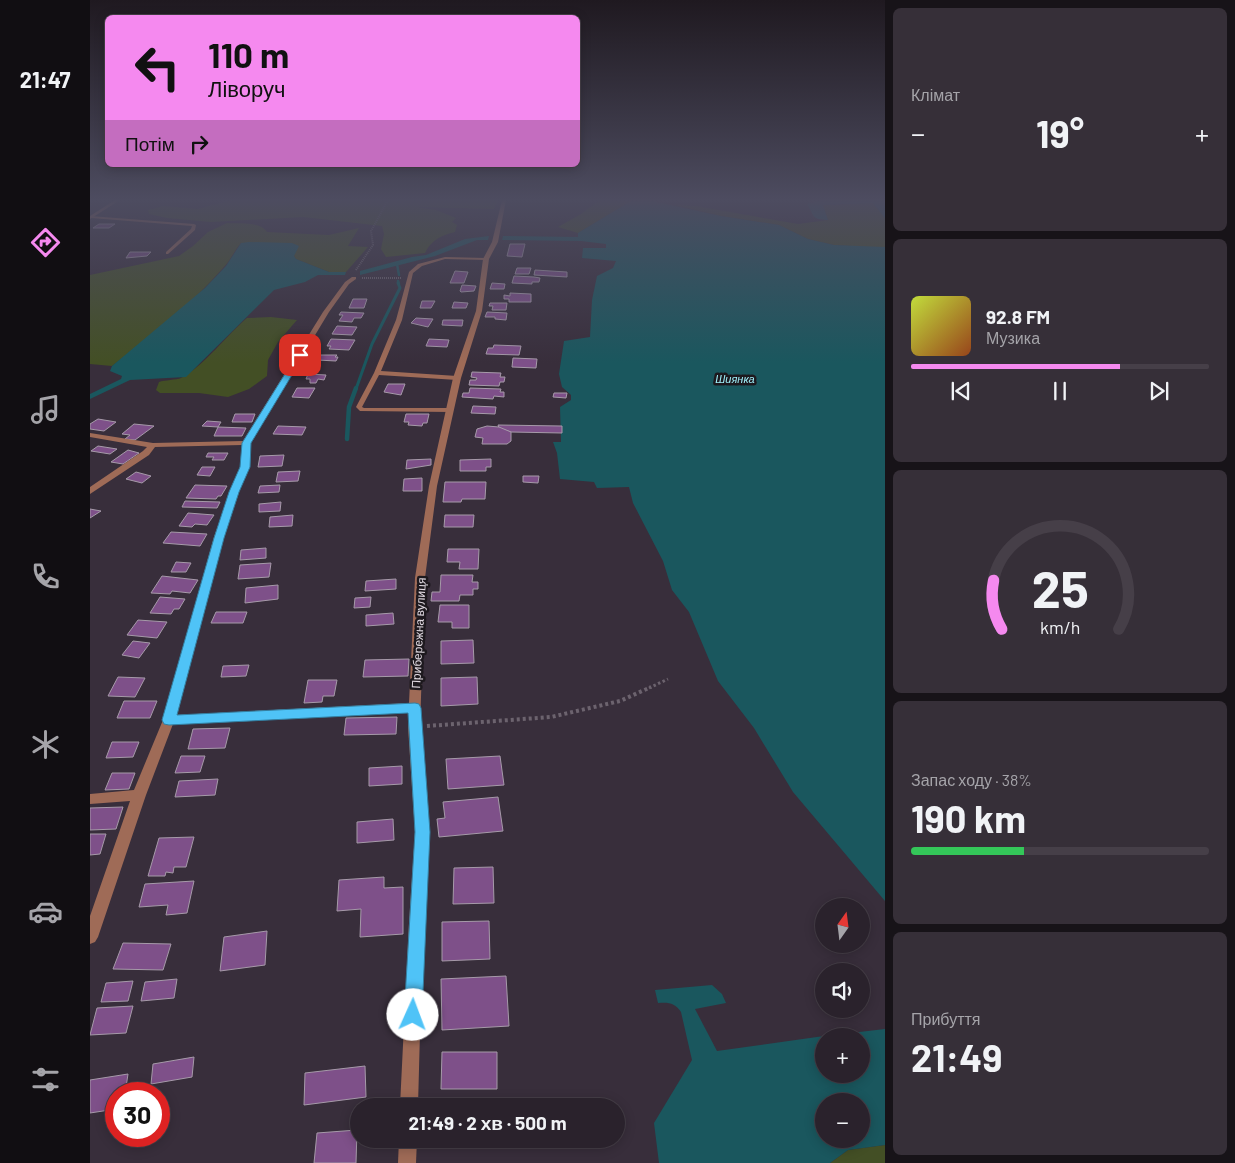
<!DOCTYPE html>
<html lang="uk">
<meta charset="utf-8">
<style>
body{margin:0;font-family:Barlow,sans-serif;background:#362f38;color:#f1f3f6;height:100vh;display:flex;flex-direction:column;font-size:19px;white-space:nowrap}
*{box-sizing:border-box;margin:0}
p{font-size:16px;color:#a5a4a9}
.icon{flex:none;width:28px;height:28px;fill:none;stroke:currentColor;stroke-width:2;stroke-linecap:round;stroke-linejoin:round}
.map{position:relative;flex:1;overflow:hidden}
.drawer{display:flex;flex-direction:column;gap:8px;padding:8px;background:#171318;width:350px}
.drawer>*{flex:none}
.guide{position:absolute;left:15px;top:15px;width:475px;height:152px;border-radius:8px;box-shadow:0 2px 12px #0003,0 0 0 1px #463f48;background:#f589ef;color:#111;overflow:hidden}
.needle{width:32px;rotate:14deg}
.buttons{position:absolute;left:725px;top:898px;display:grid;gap:10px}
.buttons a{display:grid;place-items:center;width:55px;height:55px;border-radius:50%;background:#2a222c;box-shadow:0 2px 12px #0003,0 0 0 1px #463f48;font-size:25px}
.speed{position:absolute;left:15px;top:1082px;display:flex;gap:10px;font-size:25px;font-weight:700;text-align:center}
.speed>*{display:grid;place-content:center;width:65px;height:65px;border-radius:50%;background:#2a222c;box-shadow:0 2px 12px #0003,0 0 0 1px #463f48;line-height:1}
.speed .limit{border:8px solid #d22;background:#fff;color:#111}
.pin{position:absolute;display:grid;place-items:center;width:42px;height:42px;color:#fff;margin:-21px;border-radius:10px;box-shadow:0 2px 8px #0006}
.me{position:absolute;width:55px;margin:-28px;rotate:2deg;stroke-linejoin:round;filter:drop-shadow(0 0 4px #0008)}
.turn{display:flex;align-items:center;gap:18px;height:105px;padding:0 20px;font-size:22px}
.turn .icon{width:65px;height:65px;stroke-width:2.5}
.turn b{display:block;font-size:35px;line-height:42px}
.then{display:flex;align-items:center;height:48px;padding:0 20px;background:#0003;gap:10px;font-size:19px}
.big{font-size:38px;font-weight:700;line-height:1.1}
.drawer .card{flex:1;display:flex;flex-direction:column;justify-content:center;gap:8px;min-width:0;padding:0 18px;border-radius:8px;background:#362f38}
.drawer .dial{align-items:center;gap:0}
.dial svg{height:130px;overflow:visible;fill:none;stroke:#463f48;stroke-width:7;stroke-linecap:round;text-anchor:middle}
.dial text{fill:#f1f3f6;stroke:none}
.song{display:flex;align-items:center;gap:15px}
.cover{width:60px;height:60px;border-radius:8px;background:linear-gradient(135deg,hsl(70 70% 55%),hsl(20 70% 35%))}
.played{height:5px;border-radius:2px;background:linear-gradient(90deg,#f589ef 70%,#463f48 70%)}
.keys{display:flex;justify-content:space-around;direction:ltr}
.heat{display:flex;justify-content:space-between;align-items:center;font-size:28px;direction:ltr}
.charge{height:8px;border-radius:4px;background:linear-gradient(90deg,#34c759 38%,#463f48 0)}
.trip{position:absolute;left:260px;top:1098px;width:275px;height:50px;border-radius:25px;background:#2a222c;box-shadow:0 2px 12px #0003,0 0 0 1px #463f48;font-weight:700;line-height:50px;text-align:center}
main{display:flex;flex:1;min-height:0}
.dock{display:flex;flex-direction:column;width:90px;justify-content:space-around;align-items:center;background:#110e12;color:#a5a4a9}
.dock .icon{width:35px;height:35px}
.dock .on{color:#f589ef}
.dock b{font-size:22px;color:#f1f3f6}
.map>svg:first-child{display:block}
.green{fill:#434f25}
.water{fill:#1a575e;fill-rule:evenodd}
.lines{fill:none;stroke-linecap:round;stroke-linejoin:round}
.stream-far2{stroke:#1a575e;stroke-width:2.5}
.stream-far1{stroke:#1a575e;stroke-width:3}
.stream{stroke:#1a575e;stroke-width:4.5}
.building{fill:#7e5089;stroke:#a69aa9}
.path-far2{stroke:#6c636e;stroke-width:2;stroke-dasharray:1 1;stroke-linecap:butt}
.path-far1{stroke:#6c636e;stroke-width:3;stroke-dasharray:2.5 2.5;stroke-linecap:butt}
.path{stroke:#6c636e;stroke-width:4;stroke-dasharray:3 3;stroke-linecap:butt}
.service{fill:#9f6b57;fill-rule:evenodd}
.minor{fill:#9f6b57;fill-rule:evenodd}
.route{fill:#4fc3f7;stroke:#337fa1}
.labels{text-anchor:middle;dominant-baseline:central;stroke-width:5;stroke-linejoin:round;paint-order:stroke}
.far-water-label{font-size:11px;font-style:italic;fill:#a0f1fb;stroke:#1d191e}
.street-label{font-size:12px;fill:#e1dae2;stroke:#1d191e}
</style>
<main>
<nav class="dock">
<b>21:47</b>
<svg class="icon on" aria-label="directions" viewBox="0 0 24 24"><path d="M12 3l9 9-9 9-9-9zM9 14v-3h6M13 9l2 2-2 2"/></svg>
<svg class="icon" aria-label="music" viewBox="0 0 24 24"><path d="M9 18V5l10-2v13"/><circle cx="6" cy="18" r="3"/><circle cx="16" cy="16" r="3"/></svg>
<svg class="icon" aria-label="phone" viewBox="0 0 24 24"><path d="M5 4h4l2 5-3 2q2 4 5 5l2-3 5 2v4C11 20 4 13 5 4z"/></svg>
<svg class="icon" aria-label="climate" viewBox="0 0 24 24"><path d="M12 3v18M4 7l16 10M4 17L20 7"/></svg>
<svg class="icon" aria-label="car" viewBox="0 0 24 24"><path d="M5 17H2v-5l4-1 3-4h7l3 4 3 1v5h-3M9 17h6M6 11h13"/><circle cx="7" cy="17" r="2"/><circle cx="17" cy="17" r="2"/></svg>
<svg class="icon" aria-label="filters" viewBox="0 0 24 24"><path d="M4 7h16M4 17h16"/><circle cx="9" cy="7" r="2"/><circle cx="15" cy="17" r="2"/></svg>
</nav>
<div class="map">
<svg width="795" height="1163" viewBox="0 0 795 1163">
<rect width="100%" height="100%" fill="#382e3b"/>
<!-- green -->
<g class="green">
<path d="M141 200H408L404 209 327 207 346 210 366 218 362 222 367 225 365 232C352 235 341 240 335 253L296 257 291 249 294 234 292 226 213 217 121 222 77 218 59 214 58 210 73 206 108 209Z"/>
<polygon points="510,200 541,201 488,233 468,227 491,214"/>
<polygon points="783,203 795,218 795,247 792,248 744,245 718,239 689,225 631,216 585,205 606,206 708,224 738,220 733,205"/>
<path d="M137 223C149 224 170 221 177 232L239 235 269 228 258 246 278 247 256 272H239L206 259 204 256 205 252 202 243H151C144 251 140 261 133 268 102 304 60 337 22 366L0 364V275L89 256 103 246 118 232Z"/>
<path d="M181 317 207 320 188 342 178 360 177 376 159 389 138 397 109 393H70L66 390 69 382C75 380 86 380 91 378 114 366 137 335 157 318Z"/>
<polygon points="795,1145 795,1163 740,1163 758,1150"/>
</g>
<!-- water -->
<g class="water">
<polygon points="557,200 631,216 689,225 718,239 744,245 795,247 795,901 703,792 664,728 628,681 599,612 582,590 573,561 543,503 539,487 507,488 504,482 470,479 467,453 463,442 471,442 470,407 481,400 481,395 472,387 469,374 474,341 500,337 502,300 507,276 523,268 526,261 492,258 493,248 516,248 516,244 491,241 412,240 413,236 488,237 488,233 541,201"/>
<path d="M732 200H795V218L783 203 733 205 738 220C721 219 725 217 717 204Z"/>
<polygon points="399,236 398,240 387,240 345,256 270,275 270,271 322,257 336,255 375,239"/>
<polygon points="159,242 202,243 209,246 204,256 206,259 239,272 256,272 255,275 228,275 215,282 184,290 96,377 40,380 0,399 0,394 31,379 32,376 20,371 22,366 115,288 136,266 151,243"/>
<path d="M622 985 632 994 636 1003 605 1009 627 1051 734 1036V1074H771V1036H735L795 1029V1145L758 1150 740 1163H569L564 1123 602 1060 591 1012C585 1003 579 1002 568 1003L565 990ZM771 1101V1139H734V1101Z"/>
</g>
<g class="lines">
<!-- stream-far2 -->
<g class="stream-far2">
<polyline points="307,264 309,275"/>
<polyline points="308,281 309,284"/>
</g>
<!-- stream-far1 -->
<polyline class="stream-far1" points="266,389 282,344 310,288 308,283"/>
<!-- stream -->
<polyline class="stream" points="257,439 259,407 266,388"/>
</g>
<!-- building -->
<g class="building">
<polygon points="9,224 25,224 19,228 3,228"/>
<polygon points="420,244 435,244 432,257 417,256"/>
<polygon points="40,252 61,252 57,256 36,258"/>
<polygon points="427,268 441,268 439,274 425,274"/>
<polygon points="445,270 477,272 477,277 444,275"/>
<polygon points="365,271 378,272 374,283 360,283"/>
<polygon points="424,276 444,277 450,278 449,282 442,282 442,284 422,283"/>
<polygon points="402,283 415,284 414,289 400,289"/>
<polygon points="372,285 386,286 384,291 371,292 370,291"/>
<polygon points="420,293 441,294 441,302 419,302 419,299 414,299 414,295 420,296"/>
<polygon points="263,299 277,299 274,308 259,308"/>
<polygon points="332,301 345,301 341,308 330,308"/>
<polygon points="364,302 378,303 376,308 362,308"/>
<polygon points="400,303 417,303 416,310 402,310 403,306 399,306"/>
<polygon points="251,312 274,313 271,318 264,318 262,322 249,321 253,315 249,315"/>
<polygon points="397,312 417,313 416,320 405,319 405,317 395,317"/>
<polygon points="326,318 343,319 338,327 321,323"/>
<polygon points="353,320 373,320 372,326 352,325"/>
<polygon points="247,326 267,327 262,335 242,334"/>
<polygon points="241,339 265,340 259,350 239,349 241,346 237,346"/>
<polygon points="339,339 359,340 357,347 336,346"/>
<polygon points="404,345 431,346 429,355 396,354 398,348 403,348"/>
<polygon points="231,355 247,355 245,357 248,357 246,361 227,360"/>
<polygon points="423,358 447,359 446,368 422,367"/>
<polygon points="382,372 411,373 410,377 415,377 414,382 410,382 409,386 379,385 380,380 386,380 387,378 381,377"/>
<polygon points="218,374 236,375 234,380 228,379 226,383 220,383 220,379 216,379"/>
<polygon points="298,384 315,384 311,395 294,392"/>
<polygon points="207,388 225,388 219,398 202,397"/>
<polygon points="380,388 411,389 410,392 414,392 414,397 404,396 403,399 372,397 373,393 379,393"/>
<polygon points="464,393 477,393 476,398 463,397"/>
<polygon points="383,406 406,407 405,414 381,413"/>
<polygon points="145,414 165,414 162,422 142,422"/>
<polygon points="316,414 339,414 337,423 333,423 332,426 318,425 319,422 314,422"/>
<polygon points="8,419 26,422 14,431 0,429 0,424"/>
<polygon points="117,421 131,422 128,427 112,426"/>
<polygon points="44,424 64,426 45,440 35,439 40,435 32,434"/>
<polygon points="408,425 472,426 472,433 421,432 409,428"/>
<polygon points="188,426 216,427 212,435 183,434"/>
<polygon points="397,426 409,427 421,432 421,441 417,444 392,444 393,438 385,437 387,429"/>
<polygon points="128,427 156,428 152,436 124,436"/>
<polygon points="8,446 27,449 20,454 1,451"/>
<polygon points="38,450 49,453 33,464 21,462"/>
<polygon points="118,453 138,453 134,460 122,460 124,457 116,457"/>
<polygon points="194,455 192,466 168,467 170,456"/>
<polygon points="341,459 341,465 316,469 317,460"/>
<polygon points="401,459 401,467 396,467 396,471 370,471 370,460"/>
<polygon points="112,467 125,467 120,476 107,475"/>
<polygon points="210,471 208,481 186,482 188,472"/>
<polygon points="46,472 61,476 52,483 36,479"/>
<polygon points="433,476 449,476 448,483 433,482"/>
<polygon points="332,478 332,491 313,491 314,479"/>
<polygon points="355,482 396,482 395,499 372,499 371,502 353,502"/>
<polygon points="105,485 137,486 131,496 128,496 126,499 96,498"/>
<polygon points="190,485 189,492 168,493 170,486"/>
<polygon points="95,501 130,502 127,508 92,507"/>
<polygon points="191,502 190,511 169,512 169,504"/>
<polygon points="0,509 11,511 0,518"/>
<polygon points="98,513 124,515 117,525 105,524 102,527 89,526"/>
<polygon points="203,515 202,526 179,527 180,517"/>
<polygon points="355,515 384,515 383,527 354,527"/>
<polygon points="81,532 117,534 110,546 73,543"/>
<polygon points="176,548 176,558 150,560 151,550"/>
<polygon points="358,549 389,549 388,569 369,569 370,562 357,562"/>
<polygon points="86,562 101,563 96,572 81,572"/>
<polygon points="181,563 179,577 148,579 150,565"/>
<polygon points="351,575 383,575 382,582 388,582 388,589 383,589 383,595 370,595 369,601 341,601 342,592 350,592"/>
<polygon points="72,576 108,580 100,593 82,591 80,594 61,593"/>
<polygon points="306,579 306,589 275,591 276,581"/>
<polygon points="188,585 188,599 155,603 156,588"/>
<polygon points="70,597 95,599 89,609 84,609 81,614 60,613"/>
<polygon points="281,597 280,607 264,608 265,598"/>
<polygon points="350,605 379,605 379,628 362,628 362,622 348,622"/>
<polygon points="126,612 157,612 153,623 121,623"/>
<polygon points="303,613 304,624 276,626 276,615"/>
<polygon points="48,620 77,622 67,638 37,635"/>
<polygon points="383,640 384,663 351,664 351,641"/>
<polygon points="43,641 60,643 49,658 32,655"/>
<polygon points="319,659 318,676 273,677 275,660"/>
<polygon points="159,665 156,676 131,677 133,666"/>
<polygon points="28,677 55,678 45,697 18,696"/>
<polygon points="387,677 388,704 351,706 351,678"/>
<polygon points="218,680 247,680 244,696 233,696 232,702 214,703"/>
<polygon points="34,701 67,701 60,718 27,718"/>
<polygon points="307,717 306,734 254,735 256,718"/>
<polygon points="140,728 135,748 98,749 103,729"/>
<polygon points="22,742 49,742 43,757 16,758"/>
<polygon points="91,756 115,756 110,772 85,773"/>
<polygon points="410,756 414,785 358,789 356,759"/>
<polygon points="312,766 312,784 279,786 279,768"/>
<polygon points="22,773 45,773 39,789 15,790"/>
<polygon points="128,779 125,795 85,797 89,781"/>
<polygon points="408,797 413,831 349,837 347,819 355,818 353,802"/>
<polygon points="33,807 26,829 0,830 0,808"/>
<polygon points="303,819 304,840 267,843 267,822"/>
<polygon points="0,834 16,834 10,854 0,855"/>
<polygon points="104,837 96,867 84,867 83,873 76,872 75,876 58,876 69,838"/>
<polygon points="403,867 404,903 363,904 364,868"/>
<polygon points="294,877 294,888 313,887 313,934 270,937 271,909 247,911 249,880"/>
<polygon points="104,881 97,913 76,915 78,905 49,907 55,884"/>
<polygon points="399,921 400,959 352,961 352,922"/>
<polygon points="177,931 175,965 130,971 134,937"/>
<polygon points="33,943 81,944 73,970 23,969"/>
<polygon points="416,976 419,1026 352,1030 351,979"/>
<polygon points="87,979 84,998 51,1001 55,982"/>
<polygon points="43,981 38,1001 11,1002 16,983"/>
<polygon points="43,1006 36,1033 0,1035 7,1008"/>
<polygon points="352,1052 407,1052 407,1089 351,1089"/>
<polygon points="104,1057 102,1077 61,1084 63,1064"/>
<polygon points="275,1066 276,1097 214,1105 215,1073"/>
<polygon points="38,1074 35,1094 26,1094 26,1109 0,1113 0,1080"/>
<polygon points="267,1130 266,1163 224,1163 227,1133"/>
</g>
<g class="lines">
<!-- path-far2 -->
<g class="path-far2">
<polyline points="266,270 283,245 281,231 298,200"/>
<polyline points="272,278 311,278"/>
</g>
<!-- path-far1 -->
<polyline class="path-far1" points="559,688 578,679"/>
<!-- path -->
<polyline class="path" points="337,726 461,717 530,701 561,687"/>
<!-- service -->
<g class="service">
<polygon points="0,216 104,224 106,225 105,230 78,254 76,254 76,252 101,229 102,226 1,218"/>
<polygon points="355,257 396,258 398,259 396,260 355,259 332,266 323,273 312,320 291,371 367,376 370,378 367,380 289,375 272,407 274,408 360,408 363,410 360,412 270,411 266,407 284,373 306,320 319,272 328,264"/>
</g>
<!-- minor -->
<g class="minor">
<polygon points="25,200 30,200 0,219 0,216"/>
<polygon points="412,200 416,200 408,242 399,259 392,311 371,378 347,486 335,578 330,727 339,832 333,923 328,1106 310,1106 319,923 325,832 318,727 319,712 83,724 56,795 8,937 5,942 0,944 0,916 40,801 0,804 0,794 44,790 73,720 124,537 140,492 151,467 152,445 65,447 59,455 0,494 0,487 53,451 57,447 0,437 0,433 63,443 153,441 233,312 255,282 262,277 266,277 266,279 259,284 239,312 160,443 159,467 148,492 134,537 86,715 319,703 325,578 339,486 363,378 386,311 393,259 402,242"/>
<polygon points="309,1139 327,1139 326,1163 308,1163"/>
</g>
</g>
<!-- sky -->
<linearGradient id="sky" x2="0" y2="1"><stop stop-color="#1f1920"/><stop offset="0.55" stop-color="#4d4c60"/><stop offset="1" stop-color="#4d4c60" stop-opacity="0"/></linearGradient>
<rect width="795" height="363" fill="url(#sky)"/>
<!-- route -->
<polygon class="route" points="208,353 214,355 161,443 160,467 149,492 134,538 87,715 325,703 329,704 331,708 340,832 332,1015 329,1021 323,1024 316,1021 314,1015 325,832 318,713 79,725 74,724 72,720 124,538 139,492 150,467 152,443"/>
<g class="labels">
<!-- far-water labels -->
<g class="far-water-label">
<text x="645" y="378">Шиянка</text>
</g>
<!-- street labels -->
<g class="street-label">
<text transform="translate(328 633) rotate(-87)">Прибережна вулиця</text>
</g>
</g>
</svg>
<div class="buttons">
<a><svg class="needle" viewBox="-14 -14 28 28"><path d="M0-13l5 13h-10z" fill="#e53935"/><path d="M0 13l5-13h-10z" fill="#a5a4a9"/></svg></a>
<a><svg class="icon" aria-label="sound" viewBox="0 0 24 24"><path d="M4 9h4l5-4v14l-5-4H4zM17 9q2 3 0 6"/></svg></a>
<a>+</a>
<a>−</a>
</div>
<div class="speed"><div class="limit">30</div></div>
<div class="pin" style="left:210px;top:355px;background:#d93025"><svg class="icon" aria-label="arrive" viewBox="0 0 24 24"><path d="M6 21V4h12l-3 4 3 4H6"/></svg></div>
<svg class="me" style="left:323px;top:1015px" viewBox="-20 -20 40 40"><circle r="19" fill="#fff"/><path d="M0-13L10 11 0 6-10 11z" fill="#4fc3f7"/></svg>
<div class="trip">21:49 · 2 хв · 500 m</div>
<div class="guide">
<div class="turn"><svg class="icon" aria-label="left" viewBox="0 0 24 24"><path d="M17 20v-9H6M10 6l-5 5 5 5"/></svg><div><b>110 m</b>Ліворуч</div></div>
<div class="then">Потім<svg class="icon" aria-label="right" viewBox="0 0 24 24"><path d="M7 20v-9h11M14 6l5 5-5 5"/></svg></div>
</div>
</div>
<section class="drawer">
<div class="card"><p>Клімат</p>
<div class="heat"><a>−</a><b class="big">19°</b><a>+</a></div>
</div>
<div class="card">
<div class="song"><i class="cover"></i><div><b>92.8 FM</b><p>Музика</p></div></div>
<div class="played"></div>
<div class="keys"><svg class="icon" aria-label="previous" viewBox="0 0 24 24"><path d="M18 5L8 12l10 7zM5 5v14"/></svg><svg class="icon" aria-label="pause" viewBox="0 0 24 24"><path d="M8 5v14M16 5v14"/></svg><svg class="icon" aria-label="next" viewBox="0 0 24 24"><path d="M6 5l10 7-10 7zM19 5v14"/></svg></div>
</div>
<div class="card dial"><svg viewBox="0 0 100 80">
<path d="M14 69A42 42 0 1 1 86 69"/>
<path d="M14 69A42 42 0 0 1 9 39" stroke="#f589ef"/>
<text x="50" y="56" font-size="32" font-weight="700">25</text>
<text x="50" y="72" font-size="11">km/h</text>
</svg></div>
<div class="card"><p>Запас ходу · 38%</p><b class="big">190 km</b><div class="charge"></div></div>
<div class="card"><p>Прибуття</p><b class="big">21:49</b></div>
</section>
</main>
